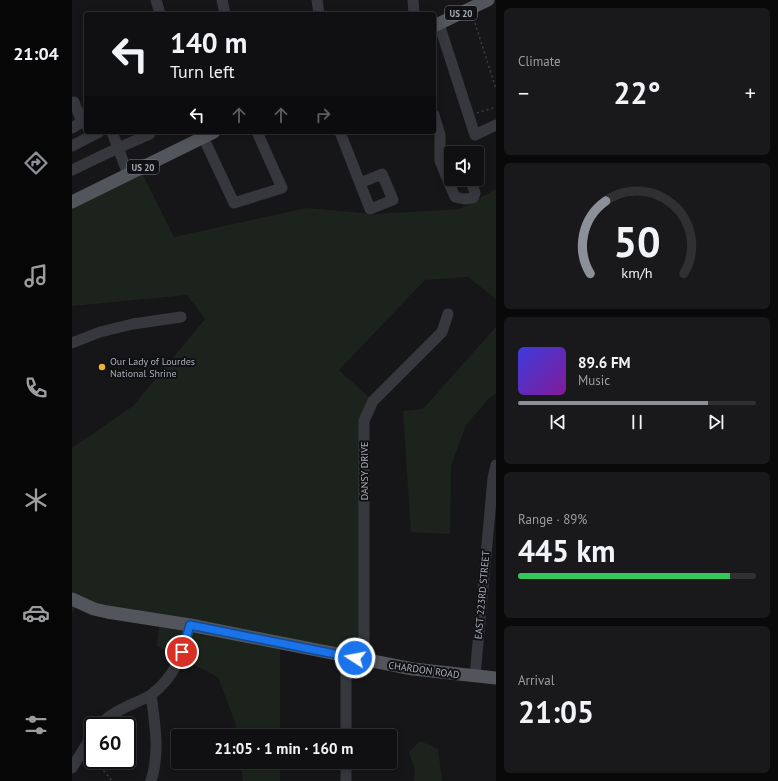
<!DOCTYPE html>
<meta charset="utf-8">
<style>
body{margin:0;font-family:"PT Sans",sans-serif;background:#19191b;color:#f1f3f6;height:100vh;display:flex;flex-direction:column;font-size:15px;white-space:nowrap}
*{box-sizing:border-box;margin:0}
p{font-size:13px;color:#9c9d9f}
.icon{flex:none;width:22px;height:22px;fill:none;stroke:currentColor;stroke-width:2;stroke-linecap:round;stroke-linejoin:round}
.map{position:relative;flex:1;overflow:hidden}
.sheet{display:flex;flex-direction:column;gap:8px;padding:8px;background:#09090a;width:282px}
.sheet>*{flex:none}
.hud{position:absolute;left:12px;top:12px;width:352px;height:122px;border-radius:4px;box-shadow:0 2px 10px #0003,0 0 0 1px #303032;background:#101012;color:#f1f3f6;overflow:hidden}
.controls{position:absolute;left:372px;top:146px;display:grid;gap:8px}
.controls a{display:grid;place-items:center;width:40px;height:40px;border-radius:4px;background:#101012;box-shadow:0 2px 10px #0003,0 0 0 1px #303032;font-size:20px}
.speed{position:absolute;left:12px;top:717px;display:flex;gap:8px;font-size:20px;font-weight:700;text-align:center}
.speed>*{display:grid;place-content:center;width:52px;height:52px;border-radius:50%;background:#101012;box-shadow:0 2px 10px #0003,0 0 0 1px #303032;line-height:1}
.speed .limit{border:2px solid #111;border-radius:6px;background:#fff;color:#111}
.pin{position:absolute;display:grid;place-items:center;width:34px;height:34px;color:#fff;margin:-17px;border:2px solid #fff;border-radius:50%;box-shadow:0 1px 4px #0007}
.me{position:absolute;width:44px;margin:-22px;rotate:281deg;stroke-linejoin:round;filter:drop-shadow(0 0 3px #0008)}
.turn{display:flex;align-items:center;gap:14px;height:84px;padding:0 20px;font-size:18px}
.turn .icon{width:52px;height:52px;stroke-width:2.5}
.turn b{display:block;font-size:28px;line-height:34px}
.lanes{display:flex;align-items:center;height:38px;padding:0 20px;background:#0003;justify-content:center;gap:20px;direction:ltr}
.lanes .off{opacity:.35}
.big{font-size:30px;font-weight:700;line-height:1.1}
.sheet .widget{flex:1;display:flex;flex-direction:column;justify-content:center;gap:6px;min-width:0;padding:0 14px;border-radius:6px;background:#19191b}
.sheet .dial{align-items:center;gap:0}
.dial svg{height:104px;overflow:visible;fill:none;stroke:#303032;stroke-width:7;stroke-linecap:round;text-anchor:middle}
.dial text{fill:#f1f3f6;stroke:none}
.song{display:flex;align-items:center;gap:12px}
.cover{width:48px;height:48px;border-radius:6px;background:linear-gradient(135deg,hsl(240 70% 55%),hsl(290 70% 35%))}
.played{height:4px;border-radius:2px;background:linear-gradient(90deg,#8c9099 80%,#303032 80%)}
.keys{display:flex;justify-content:space-around;direction:ltr}
.heat{display:flex;justify-content:space-between;align-items:center;font-size:22px;direction:ltr}
.charge{height:6px;border-radius:3px;background:linear-gradient(90deg,#34c759 89%,#303032 0)}
.trip{position:absolute;left:99px;top:729px;width:226px;height:40px;border-radius:4px;background:#101012;box-shadow:0 2px 10px #0003,0 0 0 1px #303032;font-weight:700;line-height:40px;text-align:center}
main{display:flex;flex:1;min-height:0}
.dock{display:flex;flex-direction:column;width:72px;justify-content:space-around;align-items:center;background:#060607;color:#9c9d9f}
.dock .icon{width:28px;height:28px}
.dock .current{color:#8c9099}
.dock b{font-size:18px;color:#f1f3f6}
.map>svg:first-child{display:block}
.green{fill:#1c231d}
.lines{fill:none;stroke-linecap:round;stroke-linejoin:round}
.path{stroke:#3d3f44;stroke-width:1.5;stroke-dasharray:2 3;stroke-linecap:butt}
.minor{stroke:#37383d;stroke-width:11}
.major{stroke:#53555c;stroke-width:13}
.route-casing{stroke:#114b97;stroke-width:10}
.route{stroke:#1a73e8;stroke-width:7}
.poi-dot{fill:#f2b134;stroke:#111113;stroke-width:1.5}
.labels{text-anchor:middle;dominant-baseline:central;stroke-width:4;stroke-linejoin:round;paint-order:stroke}
.shield{fill:#111113;stroke:#7b7e86;stroke-width:1}
.shield-label{font-size:9px;font-weight:bold;fill:#a8adb8}
.poi-label{font-size:10px;fill:#a8adb8;stroke:#111113;text-anchor:start}
.street-label{font-size:10px;fill:#a8adb8;stroke:#111113}
</style>
<main>
<nav class="dock">
<b>21:04</b>
<svg class="icon current" aria-label="directions" viewBox="0 0 24 24"><path d="M12 3l9 9-9 9-9-9zM9 14v-3h6M13 9l2 2-2 2"/></svg>
<svg class="icon" aria-label="music" viewBox="0 0 24 24"><path d="M9 18V5l10-2v13"/><circle cx="6" cy="18" r="3"/><circle cx="16" cy="16" r="3"/></svg>
<svg class="icon" aria-label="phone" viewBox="0 0 24 24"><path d="M5 4h4l2 5-3 2q2 4 5 5l2-3 5 2v4C11 20 4 13 5 4z"/></svg>
<svg class="icon" aria-label="climate" viewBox="0 0 24 24"><path d="M12 3v18M4 7l16 10M4 17L20 7"/></svg>
<svg class="icon" aria-label="car" viewBox="0 0 24 24"><path d="M5 17H2v-5l4-1 3-4h7l3 4 3 1v5h-3M9 17h6M6 11h13"/><circle cx="7" cy="17" r="2"/><circle cx="17" cy="17" r="2"/></svg>
<svg class="icon" aria-label="filters" viewBox="0 0 24 24"><path d="M4 7h16M4 17h16"/><circle cx="9" cy="7" r="2"/><circle cx="15" cy="17" r="2"/></svg>
</nav>
<div class="map">
<svg width="424" height="781" viewBox="0 0 424 781">
<rect width="100%" height="100%" fill="#161618"/>
<!-- green -->
<g class="green">
<polygon points="68,169 102,237 235,208 303,214 388,209 424,189 424,299 396,277 353,280 267,370 301,401 296,410 292,660 208,643 208,736 166,736 164,725 146,677 85,646 88,619 6,602 0,614 0,448 61,406 133,319 115,295 0,306 0,202"/>
<polygon points="424,327 424,394 417,398 394,425 379,466 378,534 339,532 331,411 351,409"/>
<polygon points="348,741 366,749 370,781 342,781 343,770 337,752"/>
<polygon points="168,762 208,762 208,781 171,781"/>
</g>
<g class="lines">
<!-- path -->
<g class="path">
<polyline points="403,23 424,89"/>
<polyline points="405,113 424,107"/>
<polyline points="14,761 33,772 40,781"/>
</g>
<!-- minor -->
<g class="minor">
<polyline points="84,0 88,14"/>
<polyline points="150,0 153,14"/>
<polyline points="245,0 247,14"/>
<polyline points="341,0 342,14"/>
<polyline points="367,24 403,135 424,125"/>
<polyline points="0,103 2,102 10,122 14,125"/>
<polyline points="362,115 368,135 368,161 383,197 392,199 401,198 403,193 398,179"/>
<polyline points="0,128 10,122"/>
<polyline points="40,132 56,174"/>
<polyline points="268,132 298,209 321,200 310,174 288,183"/>
<polyline points="131,137 162,203 210,188 185,132"/>
<polyline points="0,146 27,132"/>
<polyline points="0,170 46,148 78,134 77,132"/>
<polyline points="0,343 28,332 61,324 109,317"/>
<polyline points="274,657 274,736"/>
<polyline points="292,660 292,421 301,401 370,332 376,314"/>
<polyline points="403,676 421,478 424,465"/>
<path d="M27 726C41 710 61 705 79 695"/>
<polyline points="274,762 274,781"/>
<polyline points="0,768 21,734"/>
<path d="M79 781C88 753 83 724 79 695 104 676 110 654 118 625"/>
</g>
<!-- major -->
<g class="major">
<polyline points="362,26 416,0"/>
<polyline points="0,202 142,132"/>
<polyline points="0,599 22,609 35,612 118,625 341,669 424,678"/>
</g>
</g>
<g class="lines">
<defs>
<polyline id="route" points="110,652 118,625 283,658"/>
</defs>
<!-- route casing -->
<use href="#route" class="route-casing"/>
<!-- route -->
<use href="#route" class="route"/>
</g>
<!-- markers -->
<circle class="poi-dot" cx="30" cy="367" r="4"/>
<g class="labels">
<!-- shield labels -->
<g class="shield">
<rect x="373" y="6" width="32" height="14" rx="3"/>
<rect x="55" y="160" width="32" height="14" rx="3"/>
</g>
<g class="shield-label">
<text x="389" y="13">US 20</text>
<text x="71" y="167">US 20</text>
</g>
<!-- poi labels -->
<g class="poi-label">
<text x="38" y="361">Our Lady of Lourdes<tspan x="38" dy="12">National Shrine</tspan></text>
</g>
<!-- street labels -->
<g class="street-label">
<text transform="translate(292 471) rotate(-90)">DANSY DRIVE</text>
<text transform="translate(410 595) rotate(-85)">EAST 223RD STREET</text>
<text transform="translate(352 670) rotate(8)">CHARDON ROAD</text>
</g>
</g>
</svg>
<div class="controls">
<a><svg class="icon" aria-label="sound" viewBox="0 0 24 24"><path d="M4 9h4l5-4v14l-5-4H4zM17 9q2 3 0 6"/></svg></a>
</div>
<div class="speed"><div class="limit">60</div></div>
<div class="pin" style="left:110px;top:652px;background:#d93025"><svg class="icon" aria-label="arrive" viewBox="0 0 24 24"><path d="M6 21V4h12l-3 4 3 4H6"/></svg></div>
<svg class="me" style="left:283px;top:658px" viewBox="-20 -20 40 40"><circle r="17" fill="#1a73e8" stroke="#fff" stroke-width="3"/><path d="M0-11L8 9 0 5-8 9z" fill="#fff"/></svg>
<div class="trip">21:05 · 1 min · 160 m</div>
<div class="hud">
<div class="turn"><svg class="icon" aria-label="left" viewBox="0 0 24 24"><path d="M17 20v-9H6M10 6l-5 5 5 5"/></svg><div><b>140 m</b>Turn left</div></div>
<div class="lanes"><svg class="icon" aria-label="left" viewBox="0 0 24 24"><path d="M17 20v-9H6M10 6l-5 5 5 5"/></svg><svg class="icon off" aria-label="ahead" viewBox="0 0 24 24"><path d="M12 20V5M6 11l6-6 6 6"/></svg><svg class="icon off" aria-label="ahead" viewBox="0 0 24 24"><path d="M12 20V5M6 11l6-6 6 6"/></svg><svg class="icon off" aria-label="right" viewBox="0 0 24 24"><path d="M7 20v-9h11M14 6l5 5-5 5"/></svg></div>
</div>
</div>
<section class="sheet">
<div class="widget"><p>Climate</p>
<div class="heat"><a>−</a><b class="big">22°</b><a>+</a></div>
</div>
<div class="widget dial"><svg viewBox="0 0 100 80">
<path d="M14 69A42 42 0 1 1 86 69"/>
<path d="M14 69A42 42 0 0 1 26 13" stroke="#8c9099"/>
<text x="50" y="56" font-size="32" font-weight="700">50</text>
<text x="50" y="72" font-size="11">km/h</text>
</svg></div>
<div class="widget">
<div class="song"><i class="cover"></i><div><b>89.6 FM</b><p>Music</p></div></div>
<div class="played"></div>
<div class="keys"><svg class="icon" aria-label="previous" viewBox="0 0 24 24"><path d="M18 5L8 12l10 7zM5 5v14"/></svg><svg class="icon" aria-label="pause" viewBox="0 0 24 24"><path d="M8 5v14M16 5v14"/></svg><svg class="icon" aria-label="next" viewBox="0 0 24 24"><path d="M6 5l10 7-10 7zM19 5v14"/></svg></div>
</div>
<div class="widget"><p>Range · 89%</p><b class="big">445 km</b><div class="charge"></div></div>
<div class="widget"><p>Arrival</p><b class="big">21:05</b></div>
</section>
</main>
